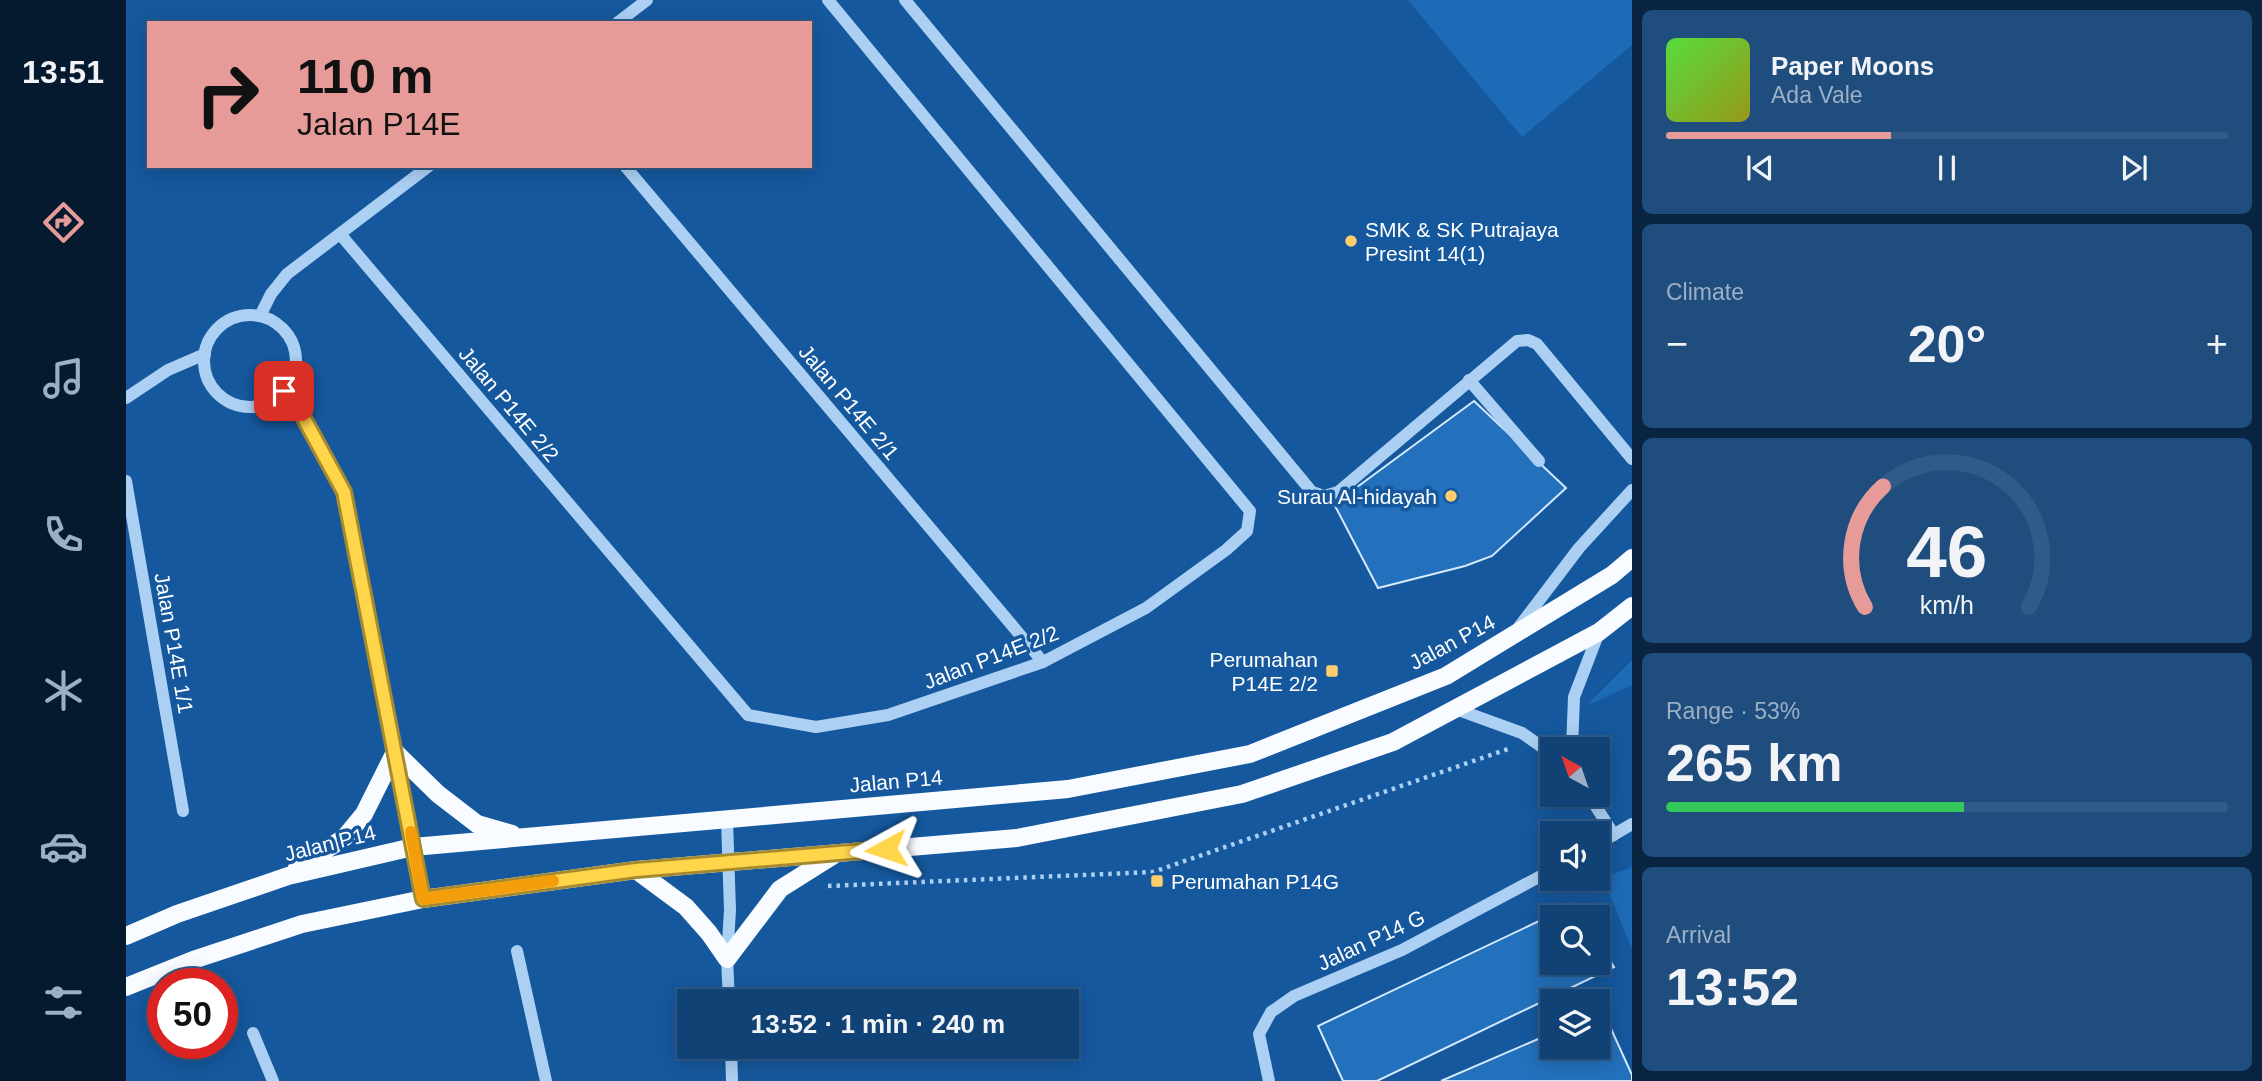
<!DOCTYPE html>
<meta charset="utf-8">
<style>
body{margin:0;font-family:Helvetica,sans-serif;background:#1e4d7e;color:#f1f3f6;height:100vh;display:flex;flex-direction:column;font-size:26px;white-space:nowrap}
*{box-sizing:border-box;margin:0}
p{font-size:23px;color:#9cb0c5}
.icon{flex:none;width:38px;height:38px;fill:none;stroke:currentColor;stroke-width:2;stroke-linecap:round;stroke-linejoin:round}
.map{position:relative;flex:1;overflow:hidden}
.side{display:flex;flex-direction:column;gap:10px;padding:10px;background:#092441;width:630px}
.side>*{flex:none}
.hud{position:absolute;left:21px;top:21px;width:665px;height:147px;border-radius:0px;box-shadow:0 4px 18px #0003,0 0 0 2px #305b88;background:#e69b98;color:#111;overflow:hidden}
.needle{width:46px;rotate:320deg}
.fabs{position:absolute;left:1414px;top:737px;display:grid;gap:14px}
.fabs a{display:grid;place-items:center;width:70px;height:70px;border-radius:0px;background:#104276;box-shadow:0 4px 18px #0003,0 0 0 2px #305b88;font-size:35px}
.speed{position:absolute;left:21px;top:968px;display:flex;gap:14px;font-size:35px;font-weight:700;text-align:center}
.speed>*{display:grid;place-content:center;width:91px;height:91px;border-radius:50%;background:#104276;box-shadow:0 4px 18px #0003,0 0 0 2px #305b88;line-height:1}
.speed .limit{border:10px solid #d22;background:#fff;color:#111}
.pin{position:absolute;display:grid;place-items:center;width:60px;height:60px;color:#fff;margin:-30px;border-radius:14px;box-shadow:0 4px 10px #0006}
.me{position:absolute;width:77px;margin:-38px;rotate:265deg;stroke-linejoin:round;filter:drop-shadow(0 0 5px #0008)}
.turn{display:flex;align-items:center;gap:24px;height:147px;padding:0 35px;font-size:32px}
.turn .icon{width:91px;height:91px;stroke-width:2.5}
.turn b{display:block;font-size:49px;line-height:60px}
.big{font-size:52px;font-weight:700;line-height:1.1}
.side .widget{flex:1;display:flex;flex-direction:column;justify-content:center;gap:10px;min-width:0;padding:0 24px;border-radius:10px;background:#1e4d7e}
.side .dial{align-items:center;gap:0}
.dial svg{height:182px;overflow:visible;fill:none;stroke:#305b88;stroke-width:7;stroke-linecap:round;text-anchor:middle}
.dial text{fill:#f1f3f6;stroke:none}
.song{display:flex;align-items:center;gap:21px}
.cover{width:84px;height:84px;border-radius:10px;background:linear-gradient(135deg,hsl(110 70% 55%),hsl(60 70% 35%))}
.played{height:7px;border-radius:4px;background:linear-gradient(90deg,#e69b98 40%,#305b88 40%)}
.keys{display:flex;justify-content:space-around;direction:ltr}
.heat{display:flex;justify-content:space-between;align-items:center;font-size:38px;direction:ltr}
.charge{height:10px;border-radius:5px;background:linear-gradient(90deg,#34c759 53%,#305b88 0)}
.trip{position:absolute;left:551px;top:989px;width:402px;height:70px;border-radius:0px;background:#104276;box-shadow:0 4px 18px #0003,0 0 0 2px #305b88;font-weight:700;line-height:70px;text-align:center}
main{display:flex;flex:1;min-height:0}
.dock{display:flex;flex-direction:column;width:126px;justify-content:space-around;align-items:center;background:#061a2f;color:#9cb0c5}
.dock .icon{width:49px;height:49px}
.dock .selected{color:#e69b98}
.dock b{font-size:32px;color:#f1f3f6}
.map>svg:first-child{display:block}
.green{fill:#1d6bb7}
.building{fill:#2370bc;stroke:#d4e9fd;stroke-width:2}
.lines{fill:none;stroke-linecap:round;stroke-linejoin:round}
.path{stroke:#acd0f3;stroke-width:4.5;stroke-dasharray:3.5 5;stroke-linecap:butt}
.minor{stroke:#acd0f3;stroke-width:12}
.major{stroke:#f8fbff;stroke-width:18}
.route-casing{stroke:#a68a30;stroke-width:18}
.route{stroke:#ffd54a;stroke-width:12}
.slow{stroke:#f59e0b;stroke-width:12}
.poi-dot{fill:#ffcd6e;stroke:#15589d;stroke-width:2.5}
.labels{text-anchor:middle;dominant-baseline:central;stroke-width:7;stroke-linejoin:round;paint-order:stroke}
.poi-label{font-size:21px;fill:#fff;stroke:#15589d;text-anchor:start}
.street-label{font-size:21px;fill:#fff;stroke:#15589d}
</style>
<main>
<nav class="dock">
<b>13:51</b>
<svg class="icon selected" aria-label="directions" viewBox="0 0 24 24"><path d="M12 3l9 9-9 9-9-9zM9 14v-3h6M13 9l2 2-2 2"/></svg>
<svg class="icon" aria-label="music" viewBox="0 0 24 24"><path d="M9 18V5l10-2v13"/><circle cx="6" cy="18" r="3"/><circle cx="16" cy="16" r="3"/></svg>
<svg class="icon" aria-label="phone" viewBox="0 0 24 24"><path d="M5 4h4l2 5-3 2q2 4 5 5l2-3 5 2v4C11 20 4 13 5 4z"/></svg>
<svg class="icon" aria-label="climate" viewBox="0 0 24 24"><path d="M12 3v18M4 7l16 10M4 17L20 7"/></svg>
<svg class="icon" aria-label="car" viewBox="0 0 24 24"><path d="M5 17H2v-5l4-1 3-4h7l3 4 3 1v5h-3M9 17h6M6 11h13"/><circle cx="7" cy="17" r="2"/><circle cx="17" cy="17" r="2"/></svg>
<svg class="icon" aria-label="filters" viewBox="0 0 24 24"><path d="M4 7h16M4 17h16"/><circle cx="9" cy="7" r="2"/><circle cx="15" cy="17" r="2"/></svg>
</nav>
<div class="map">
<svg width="1506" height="1081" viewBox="0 0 1506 1081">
<rect width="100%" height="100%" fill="#15589d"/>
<!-- green -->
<g class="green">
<polygon points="1282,0 1506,0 1506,45 1396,137"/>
<polygon points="1506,660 1506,685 1460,706"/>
<polygon points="1506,867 1506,949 1477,878"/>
</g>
<!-- building -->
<g class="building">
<polygon points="1348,401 1440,488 1366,556 1339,566 1252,588 1208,504"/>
<polygon points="1449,904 1457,917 1426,917 1426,962 1472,962 1472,940 1488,967 1251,1081 1217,1081 1192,1026"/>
<polygon points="1477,1011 1506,1075 1506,1081 1315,1081 1426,1033 1426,1046 1472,1046 1472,1013"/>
</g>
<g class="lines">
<!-- path -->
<polyline class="path" points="702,886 1027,872 1382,749"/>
<!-- minor -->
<g class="minor">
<polyline points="779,0 1186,492 1198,496 1212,492 1391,341 1402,340 1411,344 1506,459"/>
<polyline points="491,23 521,0"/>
<polyline points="499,166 917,662"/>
<polyline points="214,234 622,715 690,727 762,715 917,662 1020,608 1100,550 1121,531 1124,511 702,0"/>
<circle cx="124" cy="361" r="46"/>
<polyline points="134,316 145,294 161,274 303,166"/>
<polyline points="1343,380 1413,461"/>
<polyline points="158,391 175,413 218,492 297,899"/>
<polyline points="0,398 42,370 79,354"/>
<polyline points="0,481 57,811"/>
<polyline points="1393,627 1453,548 1506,490"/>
<polyline points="1330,709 1396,733 1426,754"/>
<polyline points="1446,749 1448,697 1473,632"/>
<polyline points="1462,794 1488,835"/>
<polyline points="601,820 604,910 601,959 603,1001"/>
<polyline points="1472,844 1506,824"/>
<polyline points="391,951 420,1081"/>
<polyline points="127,1033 147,1081"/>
<polyline points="605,1046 606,1081"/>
<polyline points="1143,1081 1133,1034 1145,1012 1168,996 1276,950 1426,870"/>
</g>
<!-- major -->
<g class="major">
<polyline points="170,870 219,837 238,814 269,752 312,794 351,824 386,834"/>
<polyline points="510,870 560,907 583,933 601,959 654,889 708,855"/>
<polyline points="0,936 51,914 162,876 287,847 942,789 1124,754 1320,676 1486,575 1506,558"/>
<polyline points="0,987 67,960 176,924 297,899 510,870 891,838 1116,794 1267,742 1473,632 1506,606"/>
</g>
</g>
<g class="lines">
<defs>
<polyline id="route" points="158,391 175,413 218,492 297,899 510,870 760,849"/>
</defs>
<!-- route casing -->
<use href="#route" class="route-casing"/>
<!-- route -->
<use href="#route" class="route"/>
<!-- slow -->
<polyline class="slow" points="285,832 297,899 427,881"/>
</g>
<!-- markers -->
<g class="poi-dot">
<circle cx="1225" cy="241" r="7"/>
<circle cx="1325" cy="496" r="7"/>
<rect x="1199" y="664" width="14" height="14" rx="3.5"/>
<rect x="1024" y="874" width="14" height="14" rx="3.5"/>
</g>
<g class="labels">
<!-- poi labels -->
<g class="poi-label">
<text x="1239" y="229">SMK &amp; SK Putrajaya<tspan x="1239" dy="24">Presint 14(1)</tspan></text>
<text x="1311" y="496" text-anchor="end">Surau Al-hidayah</text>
<text x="1192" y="659" text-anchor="end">Perumahan<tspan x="1192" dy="24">P14E 2/2</tspan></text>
<text x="1045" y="881">Perumahan P14G</text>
</g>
<!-- street labels -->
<g class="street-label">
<text transform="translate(723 402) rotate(50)">Jalan P14E 2/1</text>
<text transform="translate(383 404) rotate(50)">Jalan P14E 2/2</text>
<text transform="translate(1326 642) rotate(-28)">Jalan P14</text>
<text transform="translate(48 643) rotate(80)">Jalan P14E 1/1</text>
<text transform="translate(865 657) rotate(-21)">Jalan P14E 2/2</text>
<text transform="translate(770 781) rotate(-5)">Jalan P14</text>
<text transform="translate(204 843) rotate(-14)">Jalan P14</text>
<text transform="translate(1245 940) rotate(-25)">Jalan P14 G</text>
</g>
</g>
</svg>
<div class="fabs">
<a><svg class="needle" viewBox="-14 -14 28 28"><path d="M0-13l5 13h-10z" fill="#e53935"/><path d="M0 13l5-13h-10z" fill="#9cb0c5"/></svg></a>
<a><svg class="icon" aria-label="sound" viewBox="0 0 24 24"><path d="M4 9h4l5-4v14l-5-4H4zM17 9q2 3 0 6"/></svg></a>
<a><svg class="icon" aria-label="search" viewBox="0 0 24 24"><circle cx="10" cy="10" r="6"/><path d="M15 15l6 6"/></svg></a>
<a><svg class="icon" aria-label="layers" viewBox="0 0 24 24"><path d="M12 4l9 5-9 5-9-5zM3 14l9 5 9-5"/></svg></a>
</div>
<div class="speed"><div class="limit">50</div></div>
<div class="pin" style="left:158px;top:391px;background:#d93025"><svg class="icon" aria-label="arrive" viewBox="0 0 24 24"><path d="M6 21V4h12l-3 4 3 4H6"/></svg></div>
<svg class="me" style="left:760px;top:849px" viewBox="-20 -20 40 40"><path d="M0-17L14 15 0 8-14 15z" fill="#ffd54a" stroke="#fff" stroke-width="4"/></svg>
<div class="trip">13:52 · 1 min · 240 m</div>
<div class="hud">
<div class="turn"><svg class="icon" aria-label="right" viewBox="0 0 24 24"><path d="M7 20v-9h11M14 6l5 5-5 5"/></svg><div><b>110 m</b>Jalan P14E</div></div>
</div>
</div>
<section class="side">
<div class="widget">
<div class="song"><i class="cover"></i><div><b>Paper Moons</b><p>Ada Vale</p></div></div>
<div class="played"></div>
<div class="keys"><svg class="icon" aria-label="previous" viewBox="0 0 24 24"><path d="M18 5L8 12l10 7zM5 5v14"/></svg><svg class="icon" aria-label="pause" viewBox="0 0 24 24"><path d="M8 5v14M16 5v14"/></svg><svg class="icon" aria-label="next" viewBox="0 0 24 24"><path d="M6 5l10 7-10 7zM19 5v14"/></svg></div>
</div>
<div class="widget"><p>Climate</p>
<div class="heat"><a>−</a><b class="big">20°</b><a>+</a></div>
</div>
<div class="widget dial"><svg viewBox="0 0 100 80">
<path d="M14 69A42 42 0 1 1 86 69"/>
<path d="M14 69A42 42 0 0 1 22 16" stroke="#e69b98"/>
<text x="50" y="56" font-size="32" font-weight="700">46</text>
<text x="50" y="72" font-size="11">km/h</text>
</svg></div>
<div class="widget"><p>Range · 53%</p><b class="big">265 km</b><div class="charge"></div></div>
<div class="widget"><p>Arrival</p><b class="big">13:52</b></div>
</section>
</main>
